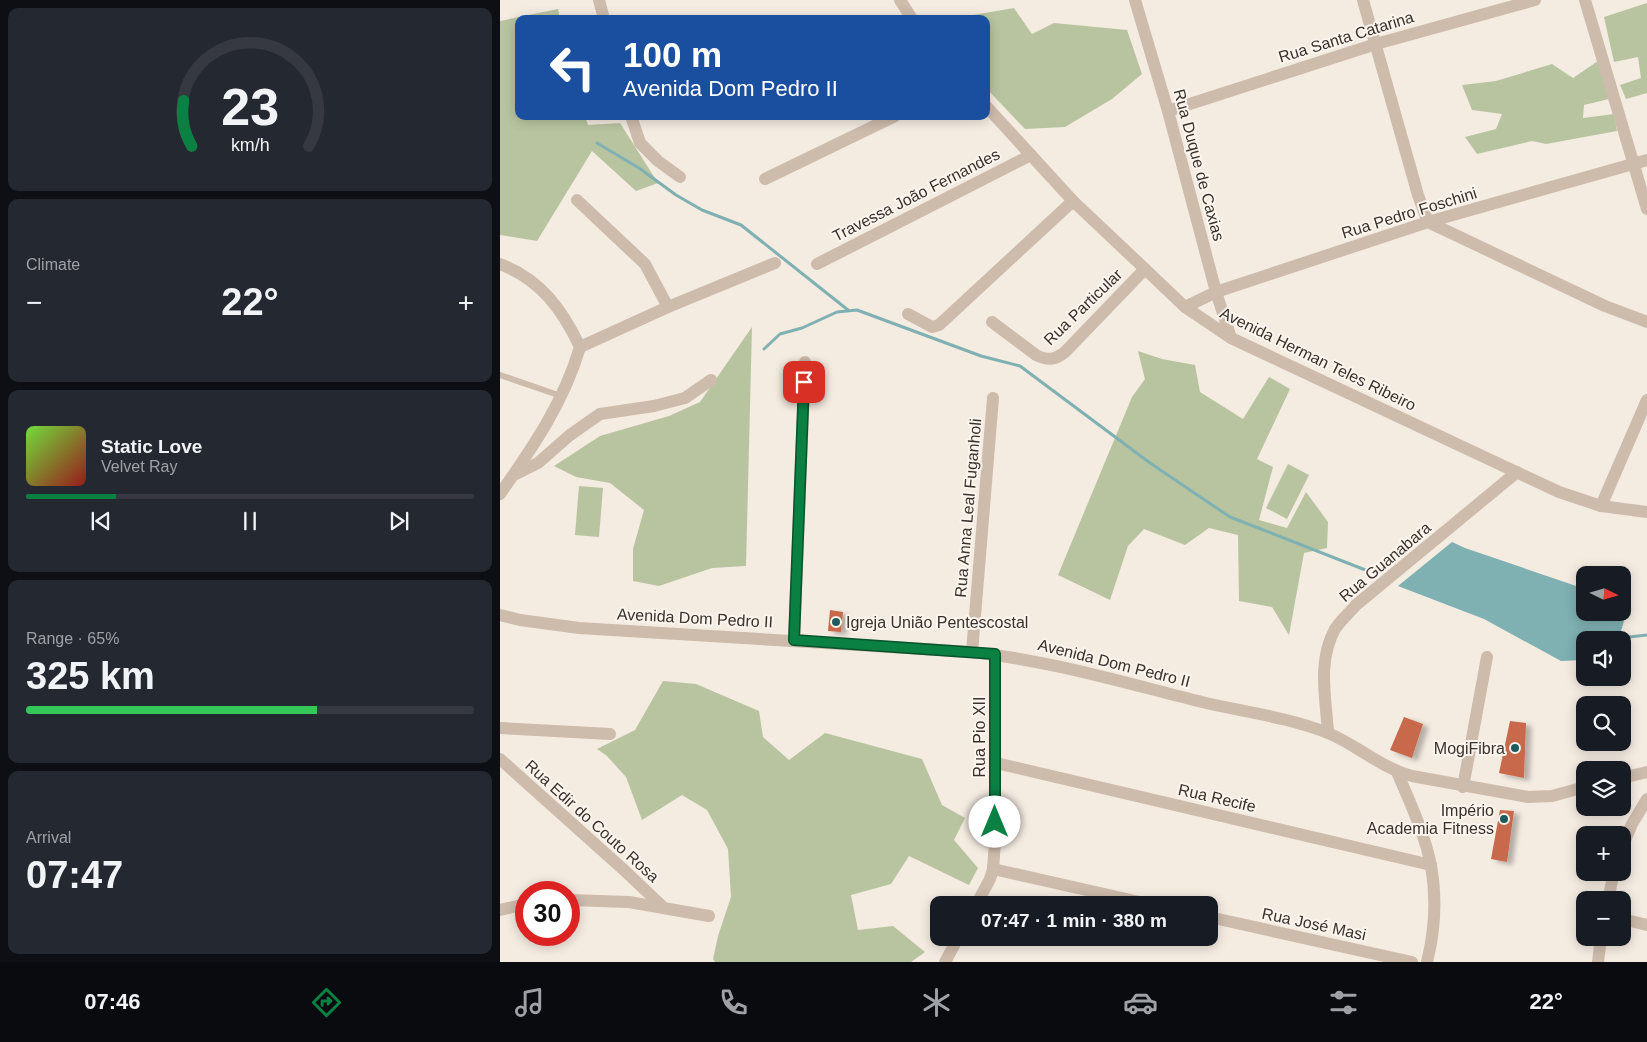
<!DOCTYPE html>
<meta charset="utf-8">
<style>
body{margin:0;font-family:Helvetica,sans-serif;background:#242831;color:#f1f3f6;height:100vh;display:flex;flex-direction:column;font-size:19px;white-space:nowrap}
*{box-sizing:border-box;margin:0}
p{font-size:16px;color:#9ea1a6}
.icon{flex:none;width:28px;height:28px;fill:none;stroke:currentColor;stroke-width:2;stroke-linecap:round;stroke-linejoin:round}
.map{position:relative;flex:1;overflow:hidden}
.drawer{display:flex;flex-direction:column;gap:8px;padding:8px;background:#0d0f14;width:500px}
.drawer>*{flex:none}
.hud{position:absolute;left:15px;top:15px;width:475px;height:105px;border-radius:10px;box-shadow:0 2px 12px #0003;background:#1a4fa0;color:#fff;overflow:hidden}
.needle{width:32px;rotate:95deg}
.tools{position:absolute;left:1076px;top:566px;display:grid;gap:10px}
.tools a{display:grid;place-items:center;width:55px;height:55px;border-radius:10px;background:#171b24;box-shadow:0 2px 12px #0003;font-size:25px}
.speed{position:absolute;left:15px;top:881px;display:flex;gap:10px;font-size:25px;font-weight:700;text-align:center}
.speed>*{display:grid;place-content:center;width:65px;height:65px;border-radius:50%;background:#171b24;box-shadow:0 2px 12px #0003;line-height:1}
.speed .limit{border:8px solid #d22;background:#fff;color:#111}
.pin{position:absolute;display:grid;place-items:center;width:42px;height:42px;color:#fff;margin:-21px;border-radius:10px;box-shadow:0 2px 8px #0006}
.me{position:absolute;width:55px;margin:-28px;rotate:0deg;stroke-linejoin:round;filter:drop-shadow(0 0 4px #0008)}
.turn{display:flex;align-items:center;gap:18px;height:105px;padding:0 25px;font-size:22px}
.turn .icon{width:65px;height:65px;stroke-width:2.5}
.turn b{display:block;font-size:35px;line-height:42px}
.big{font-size:38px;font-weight:800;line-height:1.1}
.drawer .tile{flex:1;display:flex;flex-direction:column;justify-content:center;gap:8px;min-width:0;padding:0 18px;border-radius:10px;background:#242831}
.drawer .dial{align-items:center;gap:0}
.dial svg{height:130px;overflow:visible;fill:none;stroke:#363941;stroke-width:7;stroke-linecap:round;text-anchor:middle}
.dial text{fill:#f1f3f6;stroke:none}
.song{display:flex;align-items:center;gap:15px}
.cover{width:60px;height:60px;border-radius:8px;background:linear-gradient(135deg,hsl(100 70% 55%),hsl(0 70% 35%))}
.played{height:5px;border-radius:2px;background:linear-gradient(90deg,#0b8043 20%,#363941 20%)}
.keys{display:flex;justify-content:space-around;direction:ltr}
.heat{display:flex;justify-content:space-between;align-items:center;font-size:28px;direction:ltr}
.charge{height:8px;border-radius:4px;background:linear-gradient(90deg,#34c759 65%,#363941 0)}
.trip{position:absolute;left:430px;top:896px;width:288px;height:50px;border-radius:10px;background:#171b24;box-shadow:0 2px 12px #0003;font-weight:800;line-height:50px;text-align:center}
.tabs{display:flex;height:80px;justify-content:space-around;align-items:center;background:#090b0e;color:#9ea1a6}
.tabs .icon{width:35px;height:35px}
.tabs .active{color:#0b8043}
.tabs b{font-size:22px;color:#f1f3f6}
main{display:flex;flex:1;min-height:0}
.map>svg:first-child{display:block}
.green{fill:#b8c4a0}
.water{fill:#7fb0b2}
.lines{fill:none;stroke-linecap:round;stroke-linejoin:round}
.stream{stroke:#7fb0b2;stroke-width:3}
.building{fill:#c8694b;filter:url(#shadow)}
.service{stroke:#cdbbac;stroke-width:6}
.minor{stroke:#cdbbac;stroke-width:12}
.route-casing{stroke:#07532c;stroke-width:12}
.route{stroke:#0b8043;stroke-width:9}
.poi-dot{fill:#1f5a5e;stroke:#fbf5ee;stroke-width:2}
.labels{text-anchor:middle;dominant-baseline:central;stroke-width:4;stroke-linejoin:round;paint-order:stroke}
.street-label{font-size:16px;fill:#3b302b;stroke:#fbf5ee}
.poi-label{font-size:16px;fill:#3b302b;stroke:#fbf5ee;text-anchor:end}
</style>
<main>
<section class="drawer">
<div class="tile dial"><svg viewBox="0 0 100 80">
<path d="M14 69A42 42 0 1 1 86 69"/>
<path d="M14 69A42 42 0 0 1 9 41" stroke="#0b8043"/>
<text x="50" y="56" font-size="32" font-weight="700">23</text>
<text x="50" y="72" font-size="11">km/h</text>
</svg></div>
<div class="tile"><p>Climate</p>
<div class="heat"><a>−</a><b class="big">22°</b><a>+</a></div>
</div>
<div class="tile">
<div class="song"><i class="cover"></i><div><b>Static Love</b><p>Velvet Ray</p></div></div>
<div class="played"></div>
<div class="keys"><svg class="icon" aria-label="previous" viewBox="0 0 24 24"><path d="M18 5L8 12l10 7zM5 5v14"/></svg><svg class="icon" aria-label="pause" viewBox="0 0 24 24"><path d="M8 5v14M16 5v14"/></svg><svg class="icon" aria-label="next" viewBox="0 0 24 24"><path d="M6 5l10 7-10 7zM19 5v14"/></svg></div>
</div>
<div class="tile"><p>Range · 65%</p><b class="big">325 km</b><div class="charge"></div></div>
<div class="tile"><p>Arrival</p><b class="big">07:47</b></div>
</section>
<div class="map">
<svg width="1147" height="962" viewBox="0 0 1147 962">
<defs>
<filter id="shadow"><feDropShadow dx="5.5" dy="3" stdDeviation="2.5" flood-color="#0004"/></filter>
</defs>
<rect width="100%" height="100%" fill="#f4ebe1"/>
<!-- green -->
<g class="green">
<polygon points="1147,3 1147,93 1126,99 1120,85 1141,78 1138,57 1114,62 1104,17"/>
<polygon points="514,8 532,34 554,23 627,30 642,74 612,99 565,127 525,129 486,88 486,19 469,19 473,15"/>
<polygon points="58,9 60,19 19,19 19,116 85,116 88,125 120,123 158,183 136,191 92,151 37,241 0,235 0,21"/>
<polygon points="1098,61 1109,99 1084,105 1083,118 1114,114 1117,131 1046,144 1032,141 977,154 965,137 996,129 1002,114 972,110 962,85 996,81 1052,64 1073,78"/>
<polygon points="252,327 246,566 212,568 159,586 133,581 133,549 144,510 110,483 76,477 54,466 100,436 169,416 200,402"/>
<polygon points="638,351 662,359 695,365 700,392 743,419 769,377 790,389 757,459 773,467 759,520 787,528 806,492 828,522 827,548 804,553 789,635 772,607 739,601 738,535 709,528 685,545 644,529 628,546 610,600 558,575 632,397 645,379"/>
<polygon points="788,464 809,475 787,519 766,508"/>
<polygon points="79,486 103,488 99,537 75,535"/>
<polygon points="163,681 196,684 259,711 263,737 289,760 325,733 422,759 442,805 465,818 454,840 478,868 469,885 409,856 391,884 351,895 358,930 393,926 425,952 411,962 215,962 213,959 218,936 231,897 228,849 207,810 182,795 142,820 126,777 107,756 97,749 135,730"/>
</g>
<!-- water -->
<polygon class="water" points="952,542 965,548 1085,589 1085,612 1122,612 1123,602 1129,604 1121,631 1124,644 1123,645 1122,640 1085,640 1085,660 1061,661 984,619 898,586"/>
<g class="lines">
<!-- stream -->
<g class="stream">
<polyline points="97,143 139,168 176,195 202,210 241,225 348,310"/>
<polyline points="264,349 280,334 302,328 337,312 357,310 481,356 520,366 650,463 730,517 868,571"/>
<polyline points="1120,638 1147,635"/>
</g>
</g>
<!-- building -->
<g class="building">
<polygon points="330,610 343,612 341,632 328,631"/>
<polygon points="904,717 923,724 912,758 890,750"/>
<polygon points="1010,721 1026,723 1024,778 999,773"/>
<polygon points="1000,810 1014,811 1007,862 991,859"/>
</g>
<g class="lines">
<!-- service -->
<polyline class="service" points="0,375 61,396"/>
<!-- minor -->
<g class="minor">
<polyline points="99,0 104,19"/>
<polyline points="400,0 412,19"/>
<polyline points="635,0 668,111 716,292 731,338"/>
<polyline points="863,0 918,195 928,222"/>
<polyline points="1085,0 1147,209"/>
<polyline points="486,106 573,201 645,269 685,307 731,338 1059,492 1101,506 1147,512"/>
<polyline points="668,111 876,44 1035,0"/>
<polyline points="131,116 140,143 158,161 180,177"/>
<polyline points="265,179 395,116"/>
<polyline points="77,200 145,264 168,307"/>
<polyline points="928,222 1105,306 1147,322"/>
<path d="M0 264C41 280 62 309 80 347 64 402 33 447 0 494"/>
<polyline points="317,264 531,155"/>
<polyline points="685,307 716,292 928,222 1147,160"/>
<polyline points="408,314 432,327 439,325 573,201"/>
<path d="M492 322 536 355C548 361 555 360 565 352L645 269"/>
<polyline points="80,347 168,307 275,263"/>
<polyline points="16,474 38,463 70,435 100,414 154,406 185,398 211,380"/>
<polyline points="1101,506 1147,400"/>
<path d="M0 615 20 620 79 628 472 652C552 661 625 683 702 702 744 712 787 717 828 733 857 745 881 768 912 776L1028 797 1052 796 1085 787"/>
<polyline points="294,641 305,362"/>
<polyline points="472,652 493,398"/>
<polyline points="0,728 110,734"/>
<path d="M828 733C826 698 817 662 835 629 841 620 849 613 856 605L1017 472"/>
<polyline points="0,759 124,870 163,907"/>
<polyline points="496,763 931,865"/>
<path d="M897 772C909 800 926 837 931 866 937 899 935 930 927 962"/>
<polyline points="1122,778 1147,772"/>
<polyline points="963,787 987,657"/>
<polyline points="1122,847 1132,824 1147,799"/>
<polyline points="493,869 653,905"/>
<polyline points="69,900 129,902 209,916"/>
<polyline points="1108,900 1114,872"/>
<polyline points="476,905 490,879 493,869 495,842 495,654"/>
<polyline points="0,910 26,904"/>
<polyline points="709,917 912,962"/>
<polyline points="1122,919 1147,925"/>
<polyline points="445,962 458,938"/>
<polyline points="1098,962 1101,938"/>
</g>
</g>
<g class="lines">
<defs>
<polyline id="route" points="304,382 294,640 495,654 495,822"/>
</defs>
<!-- route casing -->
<use href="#route" class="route-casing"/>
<!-- route -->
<use href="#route" class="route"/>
</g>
<!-- markers -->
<g class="poi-dot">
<circle cx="336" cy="622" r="5"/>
<circle cx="1015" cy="748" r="5"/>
<circle cx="1004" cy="819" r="5"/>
</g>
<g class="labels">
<!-- street labels -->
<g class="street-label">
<text transform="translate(846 37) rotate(-17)">Rua Santa Catarina</text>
<text transform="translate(699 165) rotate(75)">Rua Duque de Caxias</text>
<text transform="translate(416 195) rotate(-27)">Travessa João Fernandes</text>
<text transform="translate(909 213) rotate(-17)">Rua Pedro Foschini</text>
<text transform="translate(583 307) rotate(-44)">Rua Particular</text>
<text transform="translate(818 359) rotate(26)">Avenida Herman Teles Ribeiro</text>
<text transform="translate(468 508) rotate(-85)">Rua Anna Leal Fuganholi</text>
<text transform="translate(885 562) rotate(-40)">Rua Guanabara</text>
<text transform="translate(195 618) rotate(3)">Avenida Dom Pedro II</text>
<text transform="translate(614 663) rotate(14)">Avenida Dom Pedro II</text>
<text transform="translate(479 737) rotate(-90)">Rua Pio XII</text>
<text transform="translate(717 798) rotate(13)">Rua Recife</text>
<text transform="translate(92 821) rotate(42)">Rua Edir do Couto Rosa</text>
<text transform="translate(814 924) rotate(12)">Rua José Masi</text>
</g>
<!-- poi labels -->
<g class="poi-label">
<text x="346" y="622" text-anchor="start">Igreja União Pentescostal</text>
<text x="1005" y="748">MogiFibra</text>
<text x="994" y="810">Império<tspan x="994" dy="18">Academia Fitness</tspan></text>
</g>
</g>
</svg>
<div class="tools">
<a><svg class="needle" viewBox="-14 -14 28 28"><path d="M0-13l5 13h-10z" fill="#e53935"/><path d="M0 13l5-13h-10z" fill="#9ea1a6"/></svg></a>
<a><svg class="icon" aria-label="sound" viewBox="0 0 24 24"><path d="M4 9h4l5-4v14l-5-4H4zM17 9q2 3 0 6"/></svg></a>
<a><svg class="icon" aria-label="search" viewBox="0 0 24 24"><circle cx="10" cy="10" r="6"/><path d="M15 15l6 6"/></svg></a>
<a><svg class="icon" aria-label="layers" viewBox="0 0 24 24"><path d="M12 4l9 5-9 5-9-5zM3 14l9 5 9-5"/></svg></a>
<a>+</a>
<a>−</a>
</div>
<div class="speed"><div class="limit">30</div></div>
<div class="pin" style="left:304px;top:382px;background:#d93025"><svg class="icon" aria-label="arrive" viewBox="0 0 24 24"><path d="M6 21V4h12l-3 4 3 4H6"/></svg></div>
<svg class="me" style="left:495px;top:822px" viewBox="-20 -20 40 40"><circle r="19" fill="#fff"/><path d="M0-13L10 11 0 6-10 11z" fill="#0b8043"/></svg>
<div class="trip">07:47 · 1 min · 380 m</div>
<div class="hud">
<div class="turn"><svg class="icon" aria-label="left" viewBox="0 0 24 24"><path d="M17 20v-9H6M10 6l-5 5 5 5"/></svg><div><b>100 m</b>Avenida Dom Pedro II</div></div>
</div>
</div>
</main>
<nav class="tabs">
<b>07:46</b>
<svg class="icon active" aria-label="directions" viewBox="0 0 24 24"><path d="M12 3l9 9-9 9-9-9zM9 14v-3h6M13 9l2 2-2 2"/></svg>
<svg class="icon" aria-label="music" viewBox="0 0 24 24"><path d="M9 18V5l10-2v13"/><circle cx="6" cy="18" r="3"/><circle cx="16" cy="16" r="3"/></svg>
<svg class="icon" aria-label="phone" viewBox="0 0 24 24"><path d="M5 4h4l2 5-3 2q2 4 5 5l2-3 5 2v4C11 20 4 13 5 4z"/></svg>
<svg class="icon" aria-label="climate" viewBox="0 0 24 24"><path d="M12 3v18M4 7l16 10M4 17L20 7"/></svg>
<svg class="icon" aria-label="car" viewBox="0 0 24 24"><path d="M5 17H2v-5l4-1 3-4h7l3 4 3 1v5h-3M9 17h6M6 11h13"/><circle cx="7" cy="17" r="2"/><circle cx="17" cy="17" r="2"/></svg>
<svg class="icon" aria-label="filters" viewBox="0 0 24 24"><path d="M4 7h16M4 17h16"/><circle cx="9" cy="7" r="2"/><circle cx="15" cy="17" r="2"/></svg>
<b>22°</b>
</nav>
